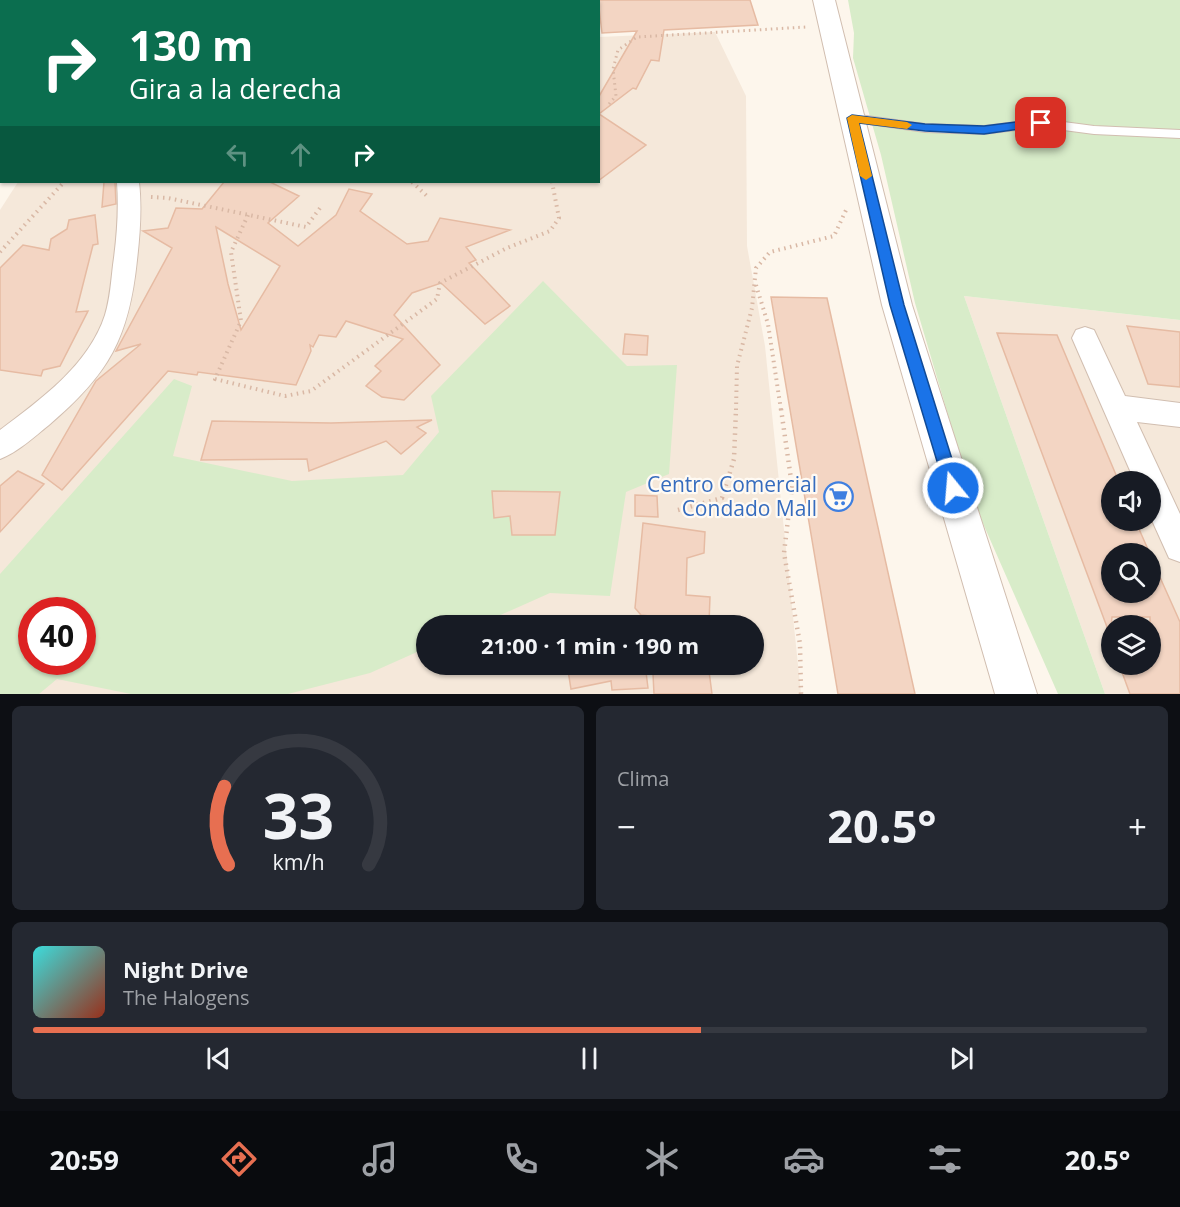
<!DOCTYPE html>
<html lang="es">
<meta charset="utf-8">
<style>
body{margin:0;font-family:"Open Sans",sans-serif;background:#242831;color:#f1f3f6;height:100vh;display:flex;flex-direction:column;font-size:22px;white-space:nowrap}
*{box-sizing:border-box;margin:0}
p{font-size:20px;color:#9ea1a6}
.icon{flex:none;width:33px;height:33px;fill:none;stroke:currentColor;stroke-width:2;stroke-linecap:round;stroke-linejoin:round}
.map{position:relative;height:694px;overflow:hidden}
.sheet{display:flex;flex-direction:column;gap:12px;padding:12px;background:#0d0f14;flex:1}
.sheet>*{flex:none}
.guide{position:absolute;left:0px;top:0px;width:600px;height:183px;box-shadow:0 2px 4px #0004;background:#0b6e4f;color:#fff;overflow:hidden}
.fabs{position:absolute;left:1101px;top:471px;display:grid;gap:12px}
.fabs a{display:grid;place-items:center;width:60px;height:60px;border-radius:50%;background:#171b24;box-shadow:0 2px 4px #0004;font-size:30px}
.speed{position:absolute;left:18px;top:597px;display:flex;gap:12px;font-size:30px;font-weight:700;text-align:center}
.speed>*{display:grid;place-content:center;width:78px;height:78px;border-radius:50%;background:#171b24;box-shadow:0 2px 4px #0004;line-height:1}
.speed .limit{border:9px solid #d22;background:#fff;color:#111}
.pin{position:absolute;display:grid;place-items:center;width:51px;height:51px;color:#fff;margin:-26px;border-radius:12px;box-shadow:0 3px 9px #0006}
.me{position:absolute;width:66px;margin:-33px;rotate:343deg;stroke-linejoin:round;filter:drop-shadow(0 0 4px #0008)}
.turn{display:flex;align-items:center;gap:21px;height:126px;padding:0 30px;font-size:27px}
.turn .icon{width:78px;height:78px;stroke-width:2.5}
.turn b{display:block;font-size:42px;line-height:51px}
.lanes{display:flex;align-items:center;height:57px;padding:0 30px;background:#0003;justify-content:center;gap:30px;direction:ltr}
.lanes .off{opacity:.35}
.big{font-size:45px;font-weight:700;line-height:1.1}
.sheet .widget{flex:1;display:flex;flex-direction:column;justify-content:center;gap:9px;min-width:0;padding:0 21px;border-radius:9px;background:#242831}
.sheet .dial{align-items:center;gap:0}
.dial svg{height:156px;overflow:visible;fill:none;stroke:#363941;stroke-width:7;stroke-linecap:round;text-anchor:middle}
.dial text{fill:#f1f3f6;stroke:none}
.song{display:flex;align-items:center;gap:18px}
.cover{width:72px;height:72px;border-radius:9px;background:linear-gradient(135deg,hsl(180 70% 55%),hsl(10 70% 35%))}
.played{height:6px;border-radius:3px;background:linear-gradient(90deg,#e76f51 60%,#363941 60%)}
.keys{display:flex;justify-content:space-around;direction:ltr}
.heat{display:flex;justify-content:space-between;align-items:center;font-size:33px;direction:ltr}
.sheet .tiles{flex:1;display:grid;gap:12px;grid-template-columns:1fr 1fr}
.widget:last-child{grid-column:span 2}
.trip{position:absolute;left:416px;top:615px;width:348px;height:60px;border-radius:30px;background:#171b24;box-shadow:0 2px 4px #0004;font-weight:700;line-height:60px;text-align:center}
.tab-bar{display:flex;height:96px;justify-content:space-around;align-items:center;background:#090b0e;color:#9ea1a6}
.tab-bar .icon{width:42px;height:42px}
.tab-bar .active{color:#e76f51}
.tab-bar b{font-size:27px;color:#f1f3f6}
.map>svg:first-child{display:block}
.residential{fill:#f5e8da;fill-rule:evenodd}
.green{fill:#d8ecc9;fill-rule:evenodd}
.building{fill:#f3d5c3;stroke:#e6bba3;stroke-width:1.5;fill-rule:evenodd}
.lines{fill:none;stroke-linecap:round;stroke-linejoin:round}
.service-casing{stroke:#d1beb0;stroke-width:2}
.minor-casing{stroke:#d1beb0;stroke-width:2}
.tertiary-casing{stroke:#d1beb0;stroke-width:2}
.path-far2{stroke:#d9b8a5;stroke-width:3;stroke-dasharray:1.5 4;stroke-linecap:butt}
.path-far1{stroke:#d9b8a5;stroke-width:4;stroke-dasharray:1.5 4.5;stroke-linecap:butt}
.path{stroke:#d9b8a5;stroke-width:4.5;stroke-dasharray:1.5 5;stroke-linecap:butt}
.service{fill:#fff;fill-rule:evenodd}
.minor{fill:#fff;fill-rule:evenodd}
.tertiary{fill:#fff;fill-rule:evenodd}
.route{fill:#1a73e8;stroke:#114b97;stroke-width:1.5}
.slow{fill:#f59e0b}
.labels{text-anchor:middle;dominant-baseline:central;stroke-width:4.5;stroke-linejoin:round;paint-order:stroke}
.shop-label{font-size:21px;fill:#366cbe;stroke:#fffaf3;text-anchor:end}
</style>
<div class="map">
<svg width="1180" height="694" viewBox="0 0 1180 694">
<rect width="100%" height="100%" fill="#fdf6ec"/>
<!-- residential -->
<g class="residential">
<polygon points="156,0 598,0 598,2 155,2"/>
<path d="M715 32 746 96 747 246 765 346 801 694H0V210L18 182H598L599 37ZM32 610H82V662H32ZM426 626H753V664H426Z"/>
<path d="M964 296 1180 320V694H1105ZM1112 482H1150V520H1112ZM1112 554H1150V592H1112ZM1112 626H1150V664H1112Z"/>
</g>
<!-- green -->
<g class="green">
<polygon points="848,0 1180,0 1180,320 964,296 1105,694 1058,694 974,503 915,303 881,155 853,58 854,33"/>
<path d="M543 281 627 366 677 365 669 474 626 492 610 596 550 593 478 625 426 626V648L370 673 288 694H131L57 679 39 694H0V574L174 379 192 386 173 456 292 481 403 475 439 432 431 396ZM32 610H82V662H32Z"/>
</g>
<!-- building -->
<g class="building">
<polygon points="598,0 750,0 758,25 664,30 659,61 651,60 636,89 633,88 599,114 646,145 598,181 598,98 637,31 602,33"/>
<polygon points="104,182 115,182 116,204 102,207"/>
<path d="M224 182H270L299 196 268 223 298 246 336 215 349 189 372 194 360 211 407 244 428 241 440 218 510 230 466 247 476 260 469 263 510 306 485 324 441 283 412 293 394 315 440 365 404 400 382 397 366 386 381 371 375 366 403 339 346 321 336 337 319 335 313 347 310 345 311 351 296 385 198 372 197 375 168 371 62 490 42 475 96 381 141 344 116 351 172 248 143 231 168 228 176 208 202 209ZM216 227 280 266 241 330 228 284Z"/>
<polygon points="95,215 98,244 93,245 76,312 88,311 60,366 43,370 41,376 0,370 0,268 23,245 49,250 51,239 67,229 69,220"/>
<polygon points="771,297 827,298 915,694 838,694"/>
<polygon points="1127,326 1180,332 1180,387 1148,384"/>
<polygon points="997,333 1057,335 1119,482 1112,482 1112,520 1135,520 1150,554 1112,554 1112,592 1150,592 1150,555 1180,622 1180,694 1130,694 1119,664 1150,664 1150,617 1112,617 1110,635"/>
<polygon points="625,334 648,336 647,355 623,354"/>
<polygon points="432,420 417,427 426,433 401,454 386,441 309,471 307,459 201,460 212,421 331,423"/>
<polygon points="18,471 44,484 0,532 0,486"/>
<polygon points="492,491 560,492 555,535 512,535 510,516 494,518"/>
<polygon points="635,495 657,496 658,517 635,516"/>
<polygon points="643,523 705,532 704,553 687,558 686,595 710,597 709,623 641,615 635,608"/>
<polygon points="567,664 645,664 648,688 612,690 611,681 571,689"/>
<polygon points="709,671 712,694 654,694 653,674"/>
</g>
<g class="lines">
<defs>
<polygon id="service" points="852,114 925,124 984,126 1041,119 1094,126 1180,130 1180,138 1094,134 1041,127 984,134 925,132 848,121 847,118"/>
<g id="minor">
<rect x="0" y="6" width="2" height="11"/>
<path d="M117 182H139C142 207 140 234 137 260 129 338 109 374 49 425 34 437 18 452 0 459V430C40 400 89 365 105 315 110 299 111 282 113 265 117 237 119 210 117 182Z"/>
<polygon points="1085,327 1094,330 1125,396 1180,403 1180,427 1137,422 1180,514 1180,562 1169,558 1150,516 1150,482 1135,482 1072,338 1076,330"/>
</g>
<polygon id="tertiary" points="813,0 835,0 912,305 1037,694 995,694 882,305"/>
</defs>
<!-- service casing -->
<use href="#service" class="service-casing"/>
<!-- minor casing -->
<use href="#minor" class="minor-casing"/>
<!-- tertiary casing -->
<use href="#tertiary" class="tertiary-casing"/>
<!-- path-far2 -->
<polyline class="path-far2" points="609,104 616,96 613,69 618,50 637,37 806,27"/>
<!-- path-far1 -->
<g class="path-far1">
<polyline points="412,182 428,197"/>
<polyline points="151,197 168,198 306,227 320,208"/>
<polyline points="248,215 231,252 241,321 215,379 285,396 311,391 437,299 440,283 507,248 550,231 559,218 552,182"/>
<polyline points="0,252 64,182"/>
<polyline points="756,285 768,324 781,410"/>
<polyline points="736,410 737,366 752,308 756,268 770,252 834,236 847,208"/>
</g>
<!-- path -->
<g class="path">
<polyline points="781,409 792,486 784,553 800,644 801,694"/>
<polyline points="678,510 722,498 734,459 736,409"/>
</g>
<!-- service -->
<use href="#service" class="service"/>
<!-- minor -->
<use href="#minor" class="minor"/>
<!-- tertiary -->
<use href="#tertiary" class="tertiary"/>
</g>
<!-- route -->
<polygon class="route" points="852,115 925,124 984,126 1041,119 1046,123 1041,126 984,134 925,131 859,123 904,305 961,488 959,493 953,495 948,493 945,488 890,305 847,118"/>
<!-- slow -->
<polygon class="slow" points="852,115 907,122 912,125 907,129 859,123 872,176 866,180 860,176 847,118"/>
<!-- icons -->
<defs>
<symbol id="supermarket-ring" viewBox="-11 -11 22 22"><circle r="9.5" fill="#fffaf3" stroke="#3f7fe0" stroke-width="1.5"/><path d="M-6-5.5h2.5l.6 2H6L4.5 2H-2.5L-4.4-4H-6ZM-1.5 3.2a1.3 1.3 0 1 0 .1 0ZM3 3.2a1.3 1.3 0 1 0 .1 0Z" fill="#3f7fe0"/></symbol>
</defs>
<g fill-rule="evenodd">
<use href="#supermarket-ring" x="822" y="480" width="33" height="33"/>
</g>
<g class="labels">
<!-- shop labels -->
<g class="shop-label">
<text x="817" y="484">Centro Comercial<tspan x="817" dy="24">Condado Mall</tspan></text>
</g>
</g>
</svg>
<div class="fabs">
<a><svg class="icon" aria-label="sound" viewBox="0 0 24 24"><path d="M4 9h4l5-4v14l-5-4H4zM17 9q2 3 0 6"/></svg></a>
<a><svg class="icon" aria-label="search" viewBox="0 0 24 24"><circle cx="10" cy="10" r="6"/><path d="M15 15l6 6"/></svg></a>
<a><svg class="icon" aria-label="layers" viewBox="0 0 24 24"><path d="M12 4l9 5-9 5-9-5zM3 14l9 5 9-5"/></svg></a>
</div>
<div class="speed"><div class="limit">40</div></div>
<div class="pin" style="left:1041px;top:123px;background:#d93025"><svg class="icon" aria-label="arrive" viewBox="0 0 24 24"><path d="M6 21V4h12l-3 4 3 4H6"/></svg></div>
<svg class="me" style="left:953px;top:488px" viewBox="-20 -20 40 40"><circle r="17" fill="#1a73e8" stroke="#fff" stroke-width="3"/><path d="M0-11L8 9 0 5-8 9z" fill="#fff"/></svg>
<div class="trip">21:00 · 1 min · 190 m</div>
<div class="guide">
<div class="turn"><svg class="icon" aria-label="right" viewBox="0 0 24 24"><path d="M7 20v-9h11M14 6l5 5-5 5"/></svg><div><b>130 m</b>Gira a la derecha</div></div>
<div class="lanes"><svg class="icon off" aria-label="left" viewBox="0 0 24 24"><path d="M17 20v-9H6M10 6l-5 5 5 5"/></svg><svg class="icon off" aria-label="ahead" viewBox="0 0 24 24"><path d="M12 20V5M6 11l6-6 6 6"/></svg><svg class="icon" aria-label="right" viewBox="0 0 24 24"><path d="M7 20v-9h11M14 6l5 5-5 5"/></svg></div>
</div>
</div>
<section class="sheet">
<div class="tiles">
<div class="widget dial"><svg viewBox="0 0 100 80">
<path d="M14 69A42 42 0 1 1 86 69"/>
<path d="M14 69A42 42 0 0 1 12 29" stroke="#e76f51"/>
<text x="50" y="56" font-size="32" font-weight="700">33</text>
<text x="50" y="72" font-size="11">km/h</text>
</svg></div>
<div class="widget"><p>Clima</p>
<div class="heat"><a>−</a><b class="big">20.5°</b><a>+</a></div>
</div>
<div class="widget">
<div class="song"><i class="cover"></i><div><b>Night Drive</b><p>The Halogens</p></div></div>
<div class="played"></div>
<div class="keys"><svg class="icon" aria-label="previous" viewBox="0 0 24 24"><path d="M18 5L8 12l10 7zM5 5v14"/></svg><svg class="icon" aria-label="pause" viewBox="0 0 24 24"><path d="M8 5v14M16 5v14"/></svg><svg class="icon" aria-label="next" viewBox="0 0 24 24"><path d="M6 5l10 7-10 7zM19 5v14"/></svg></div>
</div>
</div>
</section>
<nav class="tab-bar">
<b>20:59</b>
<svg class="icon active" aria-label="directions" viewBox="0 0 24 24"><path d="M12 3l9 9-9 9-9-9zM9 14v-3h6M13 9l2 2-2 2"/></svg>
<svg class="icon" aria-label="music" viewBox="0 0 24 24"><path d="M9 18V5l10-2v13"/><circle cx="6" cy="18" r="3"/><circle cx="16" cy="16" r="3"/></svg>
<svg class="icon" aria-label="phone" viewBox="0 0 24 24"><path d="M5 4h4l2 5-3 2q2 4 5 5l2-3 5 2v4C11 20 4 13 5 4z"/></svg>
<svg class="icon" aria-label="climate" viewBox="0 0 24 24"><path d="M12 3v18M4 7l16 10M4 17L20 7"/></svg>
<svg class="icon" aria-label="car" viewBox="0 0 24 24"><path d="M5 17H2v-5l4-1 3-4h7l3 4 3 1v5h-3M9 17h6M6 11h13"/><circle cx="7" cy="17" r="2"/><circle cx="17" cy="17" r="2"/></svg>
<svg class="icon" aria-label="filters" viewBox="0 0 24 24"><path d="M4 7h16M4 17h16"/><circle cx="9" cy="7" r="2"/><circle cx="15" cy="17" r="2"/></svg>
<b>20.5°</b>
</nav>
